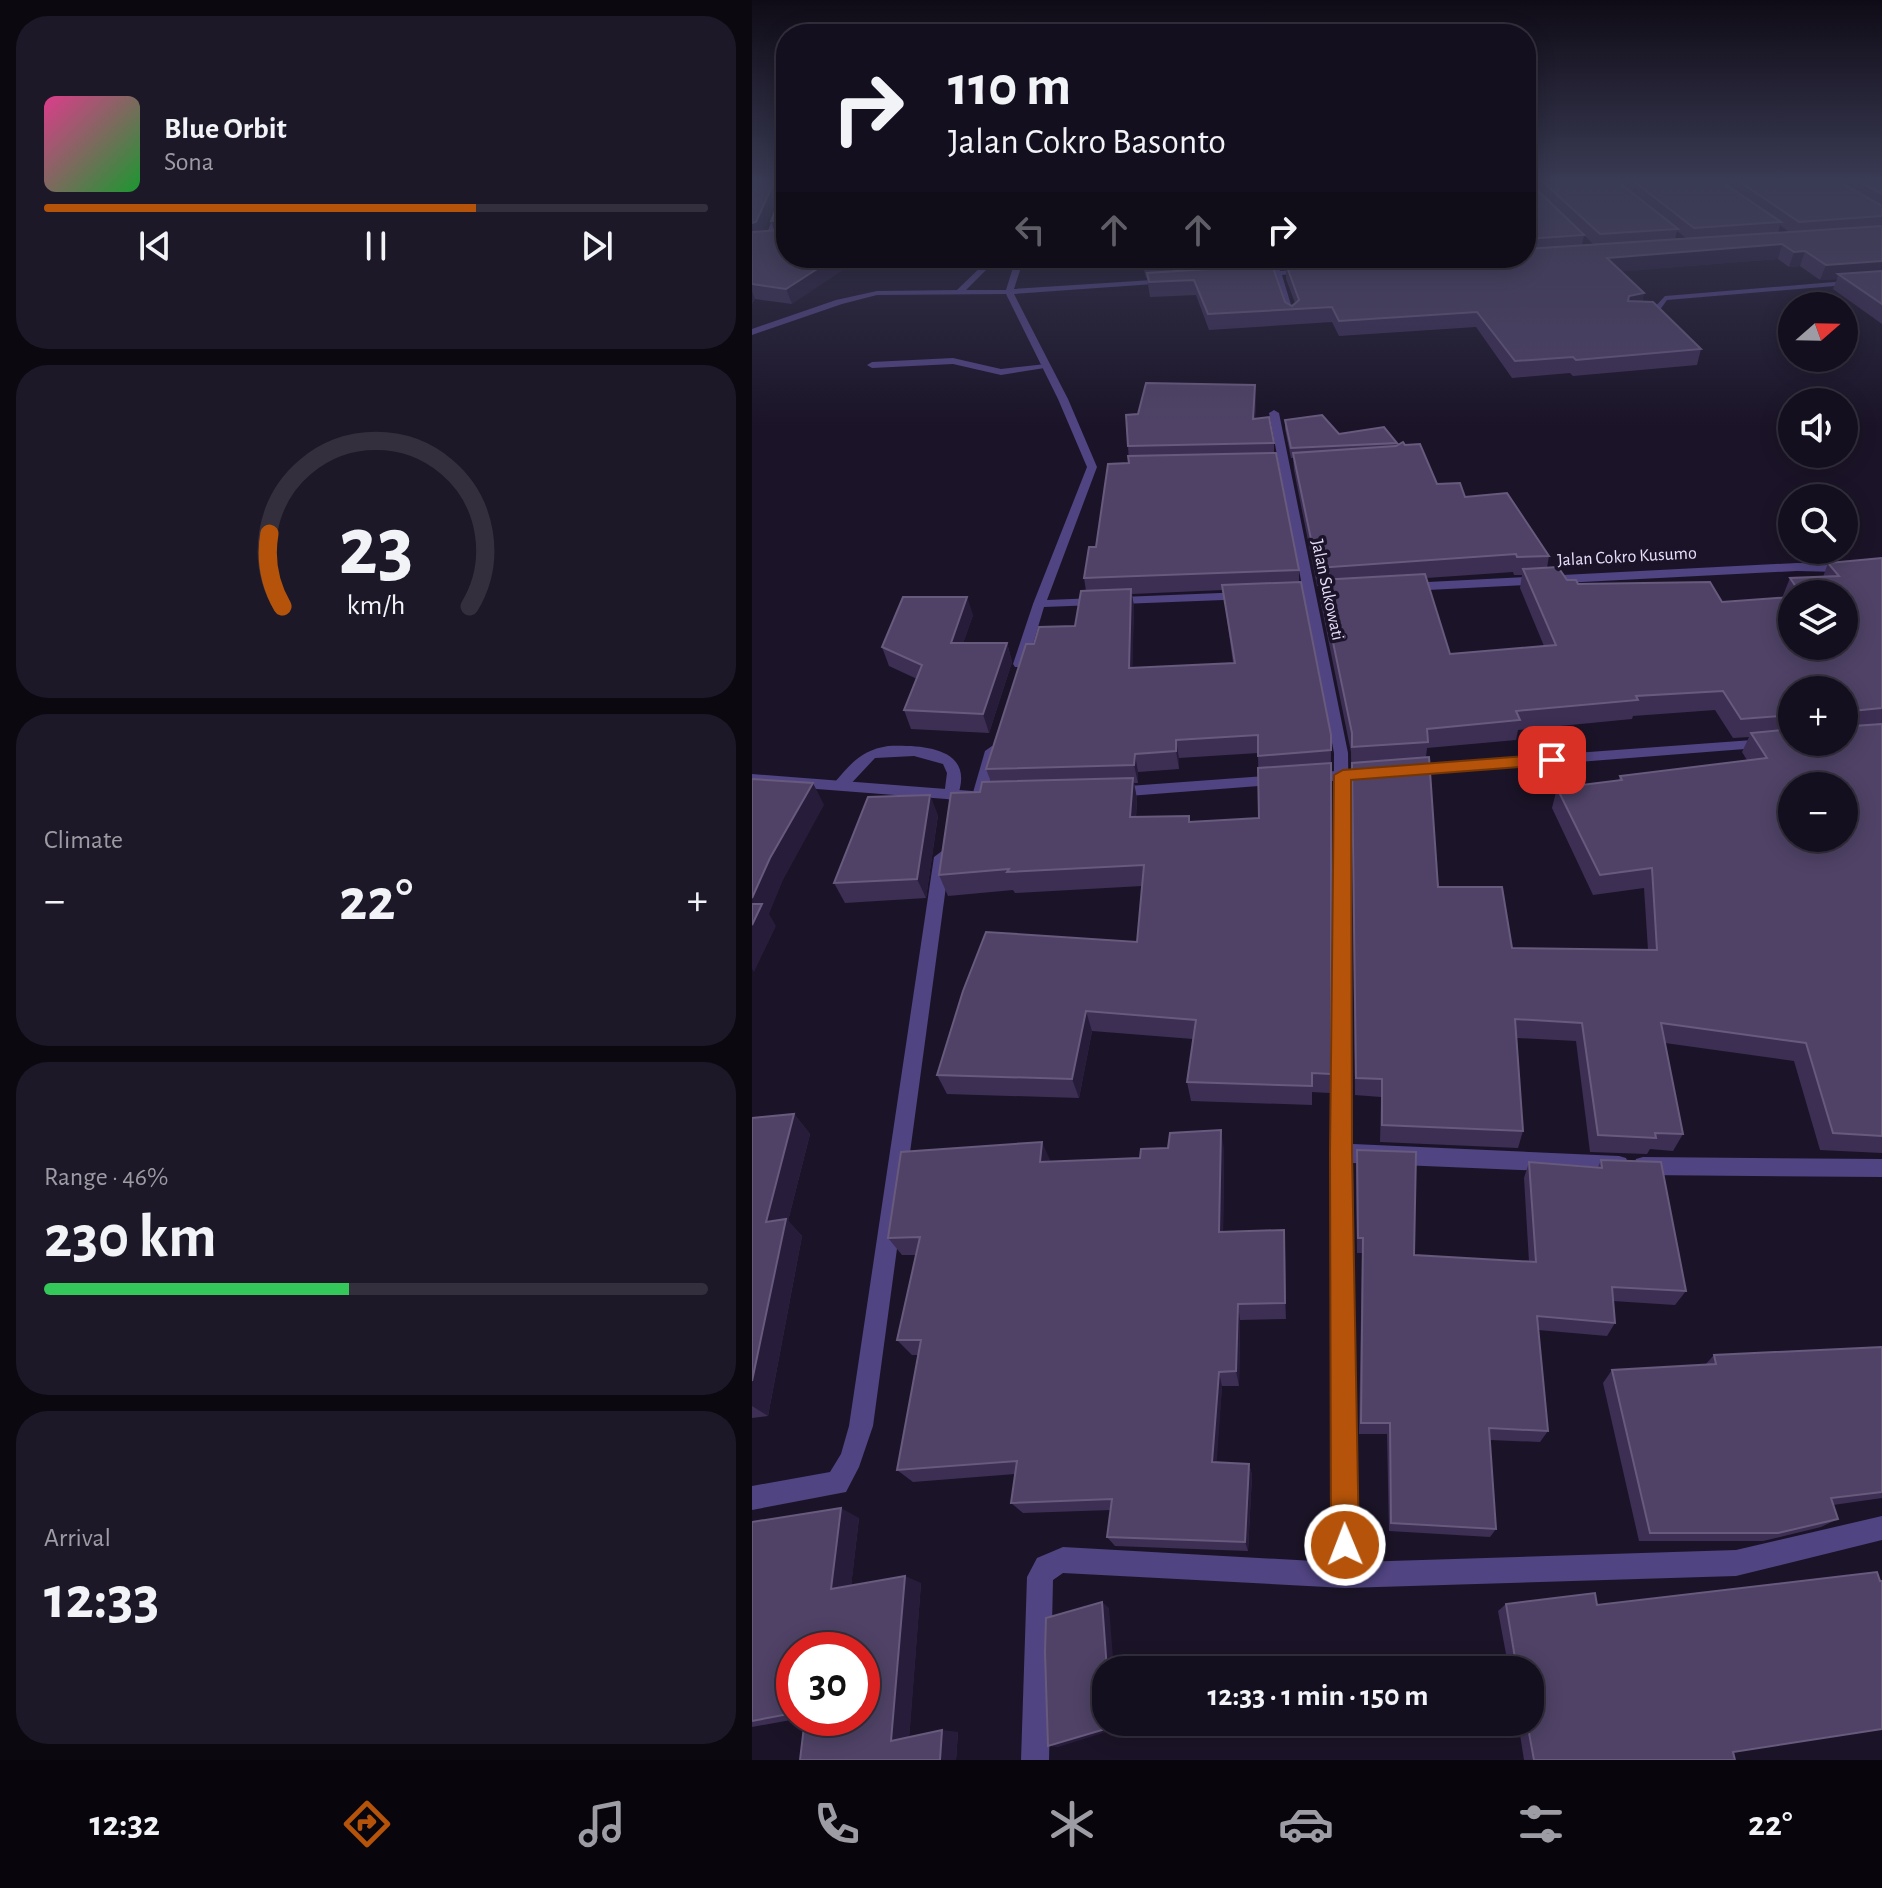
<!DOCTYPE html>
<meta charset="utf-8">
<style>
body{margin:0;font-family:"Alegreya Sans",sans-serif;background:#1d1827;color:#f1f3f6;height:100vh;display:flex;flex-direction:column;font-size:30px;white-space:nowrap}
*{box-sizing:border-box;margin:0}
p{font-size:26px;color:#9d9ca4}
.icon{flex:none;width:44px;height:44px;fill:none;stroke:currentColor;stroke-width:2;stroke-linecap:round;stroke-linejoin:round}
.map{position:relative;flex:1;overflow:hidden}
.sheet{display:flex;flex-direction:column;gap:16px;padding:16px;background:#0b0810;width:752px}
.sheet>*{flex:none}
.hud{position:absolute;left:24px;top:24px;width:760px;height:244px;border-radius:32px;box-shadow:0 4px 20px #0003,0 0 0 2px #332f3c;background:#140f1e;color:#f1f3f6;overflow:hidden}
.needle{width:52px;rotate:70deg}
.fabs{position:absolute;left:1026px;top:292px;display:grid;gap:16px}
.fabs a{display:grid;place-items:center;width:80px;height:80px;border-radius:50%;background:#140f1e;box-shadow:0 4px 20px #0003,0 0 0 2px #332f3c;font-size:40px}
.speed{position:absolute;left:24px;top:1632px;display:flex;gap:16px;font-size:40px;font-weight:700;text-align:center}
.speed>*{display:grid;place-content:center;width:104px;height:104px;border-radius:50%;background:#140f1e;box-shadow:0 4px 20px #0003,0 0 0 2px #332f3c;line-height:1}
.speed .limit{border:12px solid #d22;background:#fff;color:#111}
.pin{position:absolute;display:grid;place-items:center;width:68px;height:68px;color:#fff;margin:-34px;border-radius:16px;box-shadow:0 4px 12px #0006}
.me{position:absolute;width:88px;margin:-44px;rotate:359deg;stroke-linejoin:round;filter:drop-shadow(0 0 6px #0008)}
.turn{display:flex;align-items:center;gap:28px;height:168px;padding:0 40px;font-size:36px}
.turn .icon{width:104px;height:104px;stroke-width:2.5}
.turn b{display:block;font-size:56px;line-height:68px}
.lanes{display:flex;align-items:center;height:76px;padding:0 40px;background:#0003;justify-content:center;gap:40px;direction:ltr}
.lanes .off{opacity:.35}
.big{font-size:60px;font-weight:700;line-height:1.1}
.sheet .tile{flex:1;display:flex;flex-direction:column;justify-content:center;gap:12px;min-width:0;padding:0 28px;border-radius:32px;background:#1d1827}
.sheet .dial{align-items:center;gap:0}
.dial svg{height:208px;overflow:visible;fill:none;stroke:#332f3c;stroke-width:7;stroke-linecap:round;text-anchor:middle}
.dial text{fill:#f1f3f6;stroke:none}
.song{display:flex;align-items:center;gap:24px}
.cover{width:96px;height:96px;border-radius:12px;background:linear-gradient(135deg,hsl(330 70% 55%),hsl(130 70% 35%))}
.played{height:8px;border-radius:4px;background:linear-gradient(90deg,#b45309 65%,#332f3c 65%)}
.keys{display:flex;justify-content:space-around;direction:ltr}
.heat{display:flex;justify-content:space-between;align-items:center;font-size:44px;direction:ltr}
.charge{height:12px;border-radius:6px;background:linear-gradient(90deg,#34c759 46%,#332f3c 0)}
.trip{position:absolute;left:340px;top:1656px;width:452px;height:80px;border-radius:32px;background:#140f1e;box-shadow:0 4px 20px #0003,0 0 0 2px #332f3c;font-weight:700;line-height:80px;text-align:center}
.dock{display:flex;height:128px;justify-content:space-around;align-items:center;background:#08060c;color:#9d9ca4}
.dock .icon{width:56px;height:56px}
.dock .on{color:#b45309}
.dock b{font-size:36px;color:#f1f3f6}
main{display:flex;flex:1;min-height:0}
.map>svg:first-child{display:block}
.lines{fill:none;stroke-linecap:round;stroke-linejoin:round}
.service{fill:#514482;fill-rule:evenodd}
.minor{fill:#514482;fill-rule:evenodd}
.tertiary{fill:#514482;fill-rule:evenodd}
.wall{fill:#3d2f54;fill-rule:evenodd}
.shaded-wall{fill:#281c3b}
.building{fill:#4f4266;stroke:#675a7d;stroke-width:2;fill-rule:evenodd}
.route{fill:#b45309;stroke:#753606;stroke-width:2}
.labels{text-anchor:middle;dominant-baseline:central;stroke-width:7;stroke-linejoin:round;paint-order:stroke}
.far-street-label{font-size:18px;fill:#e7defb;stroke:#1b1428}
</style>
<main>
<section class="sheet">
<div class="tile">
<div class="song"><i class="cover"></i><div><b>Blue Orbit</b><p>Sona</p></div></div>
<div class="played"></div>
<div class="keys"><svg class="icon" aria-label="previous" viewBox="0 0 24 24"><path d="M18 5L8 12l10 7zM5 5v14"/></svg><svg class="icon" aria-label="pause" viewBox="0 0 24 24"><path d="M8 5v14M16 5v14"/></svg><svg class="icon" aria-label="next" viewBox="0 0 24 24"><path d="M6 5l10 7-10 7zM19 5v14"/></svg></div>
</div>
<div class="tile dial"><svg viewBox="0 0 100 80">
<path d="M14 69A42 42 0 1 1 86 69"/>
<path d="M14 69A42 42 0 0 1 9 41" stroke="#b45309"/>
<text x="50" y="56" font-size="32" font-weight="700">23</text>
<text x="50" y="72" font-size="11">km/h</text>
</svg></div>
<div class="tile"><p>Climate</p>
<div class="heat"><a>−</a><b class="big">22°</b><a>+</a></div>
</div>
<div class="tile"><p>Range · 46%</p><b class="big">230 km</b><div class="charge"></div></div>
<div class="tile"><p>Arrival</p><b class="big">12:33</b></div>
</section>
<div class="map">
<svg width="1130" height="1760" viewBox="0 0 1130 1760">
<rect width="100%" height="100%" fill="#1b1428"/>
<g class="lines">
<!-- service -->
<g class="service">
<polygon points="1130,278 1130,282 915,300 905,314 887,315 883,313 900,310 913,296"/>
<polygon points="201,358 249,369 294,364 299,367 249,375 201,364 120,368 115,365 120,362"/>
<path d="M136 746C173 745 226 748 204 800L199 801 192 796 195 773 191 764 162 756 123 758 93 790H83L81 786 83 782C99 763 110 750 136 746Z"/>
</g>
<!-- minor -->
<g class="minor">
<polygon points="34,191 34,201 18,241 11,243 31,193"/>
<polygon points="238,258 246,258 214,290 254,290 264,258 272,258 262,289 416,279 420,281 416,283 262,294 316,399 345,467 295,600 493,592 499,596 497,599 292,607 275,664 273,667 263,667 261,664 281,604 335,467 306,399 254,294 125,295 90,304 0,335 0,329 84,300 125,291 205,290"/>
<polygon points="417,258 425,258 430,282 423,280"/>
<polygon points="516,258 524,258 528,271 555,269 559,271 530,275 543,318 536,316 522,276 503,277 499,275 521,271"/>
<polygon points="522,410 527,413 596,753 601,1144 867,1156 874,1158 877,1165 874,1172 867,1174 601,1163 606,1562 984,1550 1130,1516 1130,1540 984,1576 593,1588 311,1573 301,1580 297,1760 269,1760 275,1577 285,1558 311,1547 580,1562 582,753 517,413"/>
<polygon points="1045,563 1130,565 1130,573 1045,571 656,591 650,587 656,583"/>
<polygon points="240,746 247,751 234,796 227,801 220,796 233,751"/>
<polygon points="190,851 198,857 121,1426 107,1467 94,1492 0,1510 0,1486 78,1472 89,1454 97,1426 182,857"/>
<polygon points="891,1157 1130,1159 1130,1177 891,1175 884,1173 881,1166 884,1159"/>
</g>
<!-- tertiary -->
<g class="tertiary">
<polygon points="1040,737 1040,742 1047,742 1045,745 659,775 652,770 659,765"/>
<polygon points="620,768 625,769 627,773 625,777 559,783 552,778 559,773"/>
<polygon points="0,774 220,791 227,796 220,801 0,784"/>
<polygon points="528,775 535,780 533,784 363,797 356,792 363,787"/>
</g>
</g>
<!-- wall -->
<g class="wall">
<path d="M0 180H34L40 304 3 299 0 304ZM32 190 19 221 22 230 11 231 28 192Z"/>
<path d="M774 180H1130V324L1081 289 1085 279 1068 280 1048 266 1037 267 1026 259 869 271 892 293 890 302 949 349 945 365 821 376 818 373 760 378 724 327 587 336 580 322 457 330 444 295 398 297 395 278H394L389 258H417L419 272 431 271 428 258H516L517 266 533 302 540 306 543 303 534 279V269H531L527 258H774ZM1028 225 1037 232 1026 233ZM925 231 935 239H923ZM832 235 841 244 830 245Z"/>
<path d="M504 399 503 419 522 443V453L547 570V583L579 735 578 1093 560 1092V1105L439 1101 435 1082 441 1039 340 1031 327 1098 195 1094 185 1075 385 942 390 886 263 893 261 890 196 896 187 875 228 792 239 782 234 769 282 644 323 626 334 591 332 578 377 463 376 446 386 414ZM471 590 481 663 380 668 382 607 380 594ZM506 753 507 818 438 822 437 816 384 817 385 799 382 783H386V772L427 769V758Z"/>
<path d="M533 420 587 434 645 443V446L685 484 713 497 797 556 795 568 815 580 826 584 970 602 1030 598 1038 578 1071 577 1076 563 1130 558V1153L1068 1150 1042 1061 913 1043 931 1134 921 1151 898 1149 895 1154 838 1152 824 1041 765 1038 771 1131 766 1148 628 1142 629 1097 603 1095 599 752 568 599V586H565L542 470 541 458H539L533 429ZM761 572 762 575H770L768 588 792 646 698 654 674 578ZM1040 594H1092L1040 646ZM1040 690 1092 742H1040ZM963 710 981 738 997 737 990 752 995 760 868 776 867 780 805 788 800 808 841 895 892 888 896 950 760 948 686 887 674 757 675 748 764 740 766 730 880 719 881 716Z"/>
<polygon points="221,615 211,643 255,643 260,662 237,733 159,729 152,710 165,679 137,666 130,647"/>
<polygon points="186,815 174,898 93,903 82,883"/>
<polygon points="42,1114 58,1134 36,1221 50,1236 16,1416 0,1418 0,1118"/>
<polygon points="472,1149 471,1231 533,1247 534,1319 488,1320 487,1386 470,1386 464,1462 497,1464 500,1475 496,1551 363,1546 355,1537 359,1510 271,1513 259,1503 263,1474 161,1482 145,1470 166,1355 160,1355 145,1340 164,1255 150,1255 136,1238 299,1162 388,1158"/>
<polygon points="605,1150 662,1255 777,1262 772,1178 777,1162 846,1167 849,1160 934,1291 923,1305 861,1301 863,1323 855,1336 786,1330 796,1431 788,1442 738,1440 744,1529 738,1537 637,1531 635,1434 607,1434 610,1253 605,1253 604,1166"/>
<polygon points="1130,1347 1130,1498 1081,1505 1086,1519 1069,1527 1011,1541 887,1541 851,1383 860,1370 953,1365 962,1355"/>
<polygon points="107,1518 99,1586 169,1583 157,1737 206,1732 204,1760 110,1718 42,1650 42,1718 50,1718 0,1727 0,1522"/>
<polygon points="1128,1581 981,1752 983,1760 772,1760 766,1722 778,1722 778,1670 757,1670 746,1611 754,1604 845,1605"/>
</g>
<!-- shaded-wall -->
<g class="shaded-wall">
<polygon points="23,180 32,180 34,188 28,192 9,236 0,238 0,223"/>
<polygon points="29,220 34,234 24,235 19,221"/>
<polygon points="1030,244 1026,259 852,273 855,258"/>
<polygon points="1053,251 1048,266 1037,267 1042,252"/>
<polygon points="82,258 109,258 40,304 34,289"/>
<polygon points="1130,261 1130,275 1086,274 1085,279 1068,280 1074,265"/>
<polygon points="0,291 3,299 0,304"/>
<polygon points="892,293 888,309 874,311 877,296"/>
<polygon points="503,385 504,399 502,434 501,419"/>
<polygon points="379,589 382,607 380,686 377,668"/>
<polygon points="215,597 221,615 205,662 199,643"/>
<polygon points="255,643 260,662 237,733 231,714"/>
<polygon points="424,740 427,758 427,769 424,751"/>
<polygon points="383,754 386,772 386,783 382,765"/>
<polygon points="381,778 385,799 382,839 378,817"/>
<polygon points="61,783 72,805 31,880 17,914 24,926 2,972 0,969 0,898 18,858"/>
<polygon points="178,795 186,815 174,898 165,879"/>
<polygon points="334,1011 340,1031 327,1098 320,1079"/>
<polygon points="42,1114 58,1134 36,1221 50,1236 16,1416 0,1406 0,1381 14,1222"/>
<polygon points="469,1130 472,1149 471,1249 467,1232"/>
<polygon points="290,1142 299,1162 288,1162"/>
<polygon points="532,1230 533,1247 534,1319 533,1303"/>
<polygon points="486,1304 488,1320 487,1386 484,1371"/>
<polygon points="467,1372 470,1386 464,1474 460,1462"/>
<polygon points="497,1464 500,1475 496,1551 493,1542"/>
<polygon points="89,1508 107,1518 98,1596 79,1589"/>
<polygon points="153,1576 169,1583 157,1742 139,1741"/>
<polygon points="350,1602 357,1608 362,1670 355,1670"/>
<polygon points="359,1722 367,1722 367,1728 306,1747 296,1746"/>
<polygon points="190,1730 206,1732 204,1760 188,1760"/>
</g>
<!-- building -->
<g class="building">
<polygon points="0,180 23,180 4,222 0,223"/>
<polygon points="31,180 34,180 34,258 82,258 34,289 0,284 0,232 29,230 32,223 29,220 19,221 32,189"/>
<polygon points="774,180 775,180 832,235 774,239"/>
<polygon points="789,180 864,180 926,229 848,234"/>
<polygon points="880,180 967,180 1029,222 942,228"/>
<polygon points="985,180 1084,180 1130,206 1130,216 1047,222"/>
<polygon points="1104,180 1130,180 1130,194"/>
<polygon points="1130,226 1130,261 1074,265 1053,251 1042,252 1030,244 855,258 892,293 877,296 876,301 901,302 949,349 824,360 821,357 763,361 725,312 587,321 580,307 456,314 442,280 397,282 395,273 520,265 533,302 540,306 547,300 534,264 627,258 774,258 774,249"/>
<polygon points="391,258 417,258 418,261 392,263"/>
<polygon points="430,258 463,258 431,260"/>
<polygon points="1130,271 1130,304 1086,274"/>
<polygon points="394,383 503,385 501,419 517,417 522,443 376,446 374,415 386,414"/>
<polygon points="570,415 587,434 632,427 645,443 539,448 533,420"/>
<polygon points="651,442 653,445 668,444 685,484 708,483 713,497 755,493 797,556 765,557 764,554 565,568 541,453 644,446"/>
<polygon points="524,453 547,570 332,578 337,547 344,547 356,464 377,463 376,456"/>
<path d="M1130 558V708L1100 711 1097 723 1101 726 1130 724V1136L1081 1133 1054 1043 909 1023 931 1134 903 1133 904 1138 846 1135 830 1023 763 1019 771 1131 630 1125V1079L604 1078 600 763 677 757 686 887H750L760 948 905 950 900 868 848 875 805 788 870 780 868 776 1015 758 999 733 1040 729V742H1092V690H1040V715L989 719 971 691 884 696 886 700 764 711 768 720 675 729 676 742 600 747V733L568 580 673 574 698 654 804 645 771 569 806 567 815 580H824L826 584 958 582 970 602 1040 597V646H1092V594H1049L1038 578 1087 576 1076 563ZM1040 786H1092V838H1040Z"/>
<polygon points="549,582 579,735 579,750 506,756 506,735 424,740 424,751 383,754 382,765 234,769 274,644 282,644 287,627 323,626 329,591 379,589 377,668 483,663 470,585"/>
<polygon points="151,597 215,597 199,643 255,643 231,714 152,710 170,665 130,647"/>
<polygon points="579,763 579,1074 560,1073 560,1086 435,1082 444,1020 334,1011 320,1079 185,1075 211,991 234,932 385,942 392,865 255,872 257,869 187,875 199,793 228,792 230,782 381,778 378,817 437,816 437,822 507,818 506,768"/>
<polygon points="0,779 61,783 18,858 0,898"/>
<polygon points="178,795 165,879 82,883 116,797"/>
<polygon points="0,904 10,904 0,925"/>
<polygon points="42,1114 14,1222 34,1219 0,1381 0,1118"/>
<polygon points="469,1130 467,1232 532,1230 533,1303 486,1304 484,1371 467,1372 460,1462 497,1464 493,1542 355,1537 360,1499 259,1503 265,1461 145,1470 169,1340 145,1340 168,1237 136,1238 149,1152 290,1142 288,1162 388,1158 389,1149 416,1148 418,1133"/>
<polygon points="605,1150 664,1152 662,1255 784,1262 777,1162 850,1168 849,1160 909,1162 934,1291 860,1287 863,1323 785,1316 796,1431 737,1428 744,1529 639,1523 638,1423 609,1423 611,1238 606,1238"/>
<polygon points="1130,1347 1130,1492 1079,1498 1086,1519 1026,1533 898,1533 860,1370 964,1364 962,1355"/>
<polygon points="89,1508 79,1589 153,1576 139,1741 190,1730 188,1760 48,1760 53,1718 110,1718 110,1650 42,1650 42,1713 0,1721 0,1522"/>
<polygon points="1125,1572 1128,1581 1130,1581 1130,1729 981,1752 983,1760 782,1760 775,1722 778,1722 778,1670 765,1670 754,1604 843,1593 845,1605"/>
<polygon points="350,1602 355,1670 354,1670 354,1722 359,1722 360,1727 296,1746 293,1652 294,1618"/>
</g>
<!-- sky -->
<linearGradient id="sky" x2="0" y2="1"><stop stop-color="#0f0b16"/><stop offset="0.42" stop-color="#393a53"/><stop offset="1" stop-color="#393a53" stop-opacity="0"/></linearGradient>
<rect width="1130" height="426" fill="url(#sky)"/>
<!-- route -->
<polygon class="route" points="800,754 809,760 806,764 599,780 600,1153 607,1545 603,1555 593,1559 583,1555 579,1545 578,1153 582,775 591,770"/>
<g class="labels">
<!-- far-street labels -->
<g class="far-street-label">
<text transform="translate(875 557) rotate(-3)">Jalan Cokro Kusumo</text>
<text transform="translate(575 590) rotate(78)">Jalan Sukowati</text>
</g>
</g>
</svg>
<div class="fabs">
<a><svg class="needle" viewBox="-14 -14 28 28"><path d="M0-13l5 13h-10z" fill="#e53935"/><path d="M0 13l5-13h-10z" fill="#9d9ca4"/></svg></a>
<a><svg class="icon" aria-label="sound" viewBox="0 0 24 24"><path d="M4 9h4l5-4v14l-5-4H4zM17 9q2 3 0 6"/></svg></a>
<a><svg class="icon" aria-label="search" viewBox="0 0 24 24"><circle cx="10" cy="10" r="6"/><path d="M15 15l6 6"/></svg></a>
<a><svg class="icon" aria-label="layers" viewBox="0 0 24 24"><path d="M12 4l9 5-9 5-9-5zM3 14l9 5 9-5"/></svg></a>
<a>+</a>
<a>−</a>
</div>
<div class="speed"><div class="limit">30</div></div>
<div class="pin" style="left:800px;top:760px;background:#d93025"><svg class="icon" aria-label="arrive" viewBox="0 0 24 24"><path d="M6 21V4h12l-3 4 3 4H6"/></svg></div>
<svg class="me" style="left:593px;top:1545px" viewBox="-20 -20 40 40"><circle r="17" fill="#b45309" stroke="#fff" stroke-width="3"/><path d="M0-11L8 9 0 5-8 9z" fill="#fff"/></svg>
<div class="trip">12:33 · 1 min · 150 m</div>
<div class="hud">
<div class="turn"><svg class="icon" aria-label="right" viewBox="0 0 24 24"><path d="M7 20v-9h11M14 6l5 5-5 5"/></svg><div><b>110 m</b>Jalan Cokro Basonto</div></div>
<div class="lanes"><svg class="icon off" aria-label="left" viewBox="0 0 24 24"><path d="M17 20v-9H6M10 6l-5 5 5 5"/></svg><svg class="icon off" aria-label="ahead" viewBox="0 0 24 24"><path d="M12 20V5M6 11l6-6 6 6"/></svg><svg class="icon off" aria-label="ahead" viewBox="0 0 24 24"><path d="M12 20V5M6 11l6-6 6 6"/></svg><svg class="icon" aria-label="right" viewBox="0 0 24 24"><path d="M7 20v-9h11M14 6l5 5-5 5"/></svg></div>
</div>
</div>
</main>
<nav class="dock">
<b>12:32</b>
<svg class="icon on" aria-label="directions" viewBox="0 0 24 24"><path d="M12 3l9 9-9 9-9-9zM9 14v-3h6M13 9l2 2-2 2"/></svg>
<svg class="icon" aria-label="music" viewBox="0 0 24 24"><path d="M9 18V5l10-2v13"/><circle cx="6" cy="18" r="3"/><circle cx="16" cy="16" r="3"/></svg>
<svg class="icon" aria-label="phone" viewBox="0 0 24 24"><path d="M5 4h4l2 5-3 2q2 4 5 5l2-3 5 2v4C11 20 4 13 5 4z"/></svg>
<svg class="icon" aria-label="climate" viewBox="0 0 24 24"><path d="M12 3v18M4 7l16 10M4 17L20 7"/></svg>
<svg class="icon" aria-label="car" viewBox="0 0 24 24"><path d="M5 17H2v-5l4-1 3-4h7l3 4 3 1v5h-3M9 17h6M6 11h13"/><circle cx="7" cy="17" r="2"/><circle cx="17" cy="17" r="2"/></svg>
<svg class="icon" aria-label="filters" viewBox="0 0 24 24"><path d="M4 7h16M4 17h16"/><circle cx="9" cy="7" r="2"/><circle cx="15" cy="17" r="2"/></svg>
<b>22°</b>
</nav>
